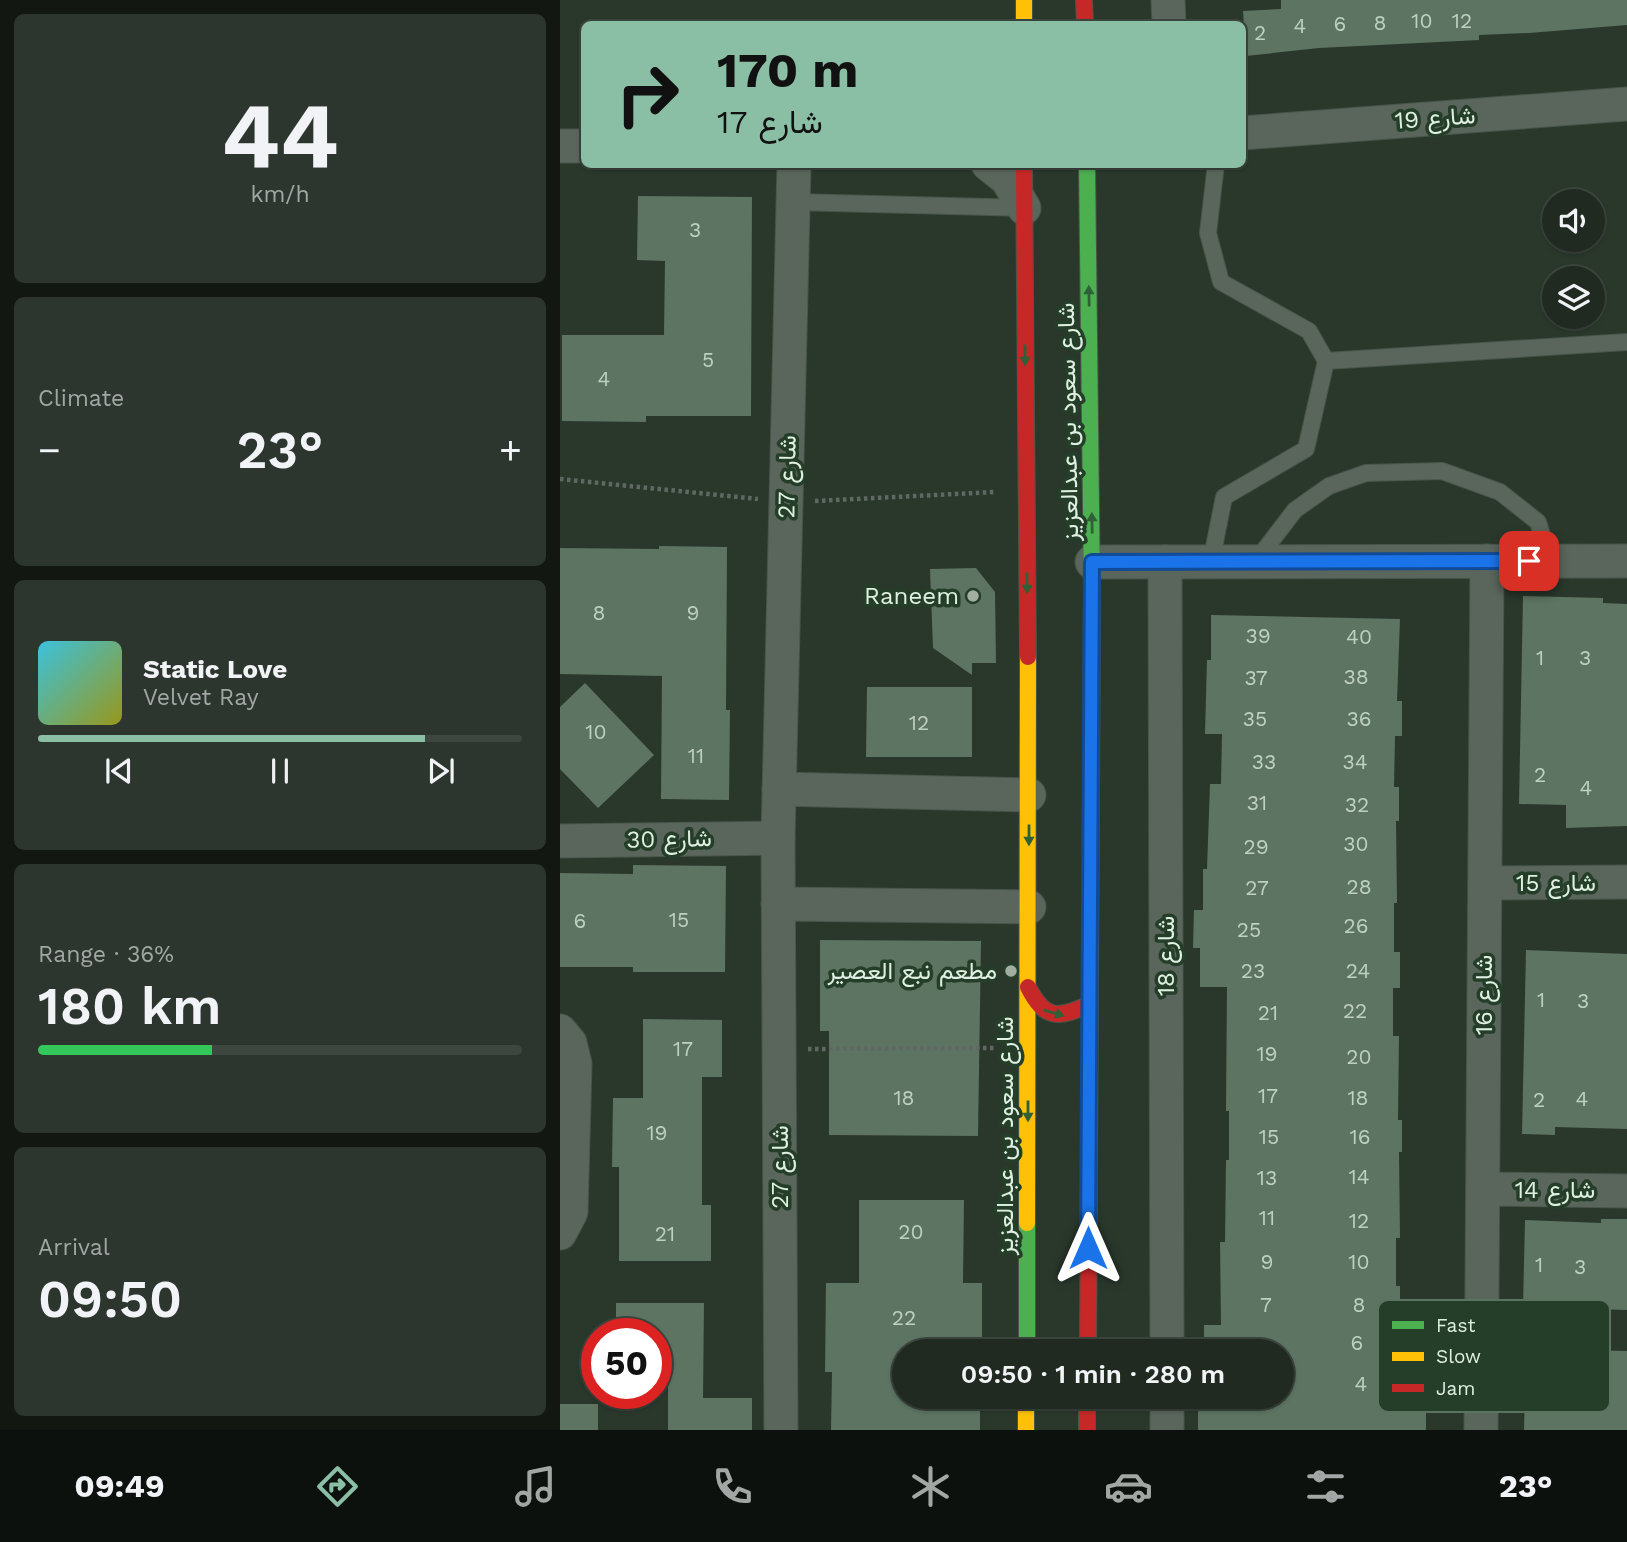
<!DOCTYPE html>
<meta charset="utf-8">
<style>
body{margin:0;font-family:"Work Sans",Vazirmatn,sans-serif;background:#2d362e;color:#f1f3f6;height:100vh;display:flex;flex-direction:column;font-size:26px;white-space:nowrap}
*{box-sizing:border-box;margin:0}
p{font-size:23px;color:#a2a7a5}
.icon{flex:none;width:38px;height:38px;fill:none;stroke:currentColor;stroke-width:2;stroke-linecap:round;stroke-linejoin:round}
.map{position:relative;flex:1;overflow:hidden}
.details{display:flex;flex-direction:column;gap:14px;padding:14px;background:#121712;width:560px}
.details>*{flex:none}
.guide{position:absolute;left:21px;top:21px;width:665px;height:147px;border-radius:10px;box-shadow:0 2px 5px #0004,0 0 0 2px #3d463f;background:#8abfa5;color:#111;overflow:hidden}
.controls{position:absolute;left:982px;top:189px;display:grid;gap:14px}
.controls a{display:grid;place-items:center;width:63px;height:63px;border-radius:50%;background:#202a21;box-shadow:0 2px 5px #0004,0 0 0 2px #3d463f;font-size:35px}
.speed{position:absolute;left:21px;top:1318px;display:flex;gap:14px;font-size:35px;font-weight:700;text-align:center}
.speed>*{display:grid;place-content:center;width:91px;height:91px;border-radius:50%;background:#202a21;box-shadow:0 2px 5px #0004,0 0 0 2px #3d463f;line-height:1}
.speed .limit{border:10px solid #d22;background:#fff;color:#111}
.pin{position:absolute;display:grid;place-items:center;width:60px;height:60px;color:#fff;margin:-30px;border-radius:14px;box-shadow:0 4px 10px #0006}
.me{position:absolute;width:77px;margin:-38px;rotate:0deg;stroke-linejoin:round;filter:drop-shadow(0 0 5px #0008)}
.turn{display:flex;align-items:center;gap:24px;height:147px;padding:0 21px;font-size:32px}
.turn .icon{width:91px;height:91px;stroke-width:2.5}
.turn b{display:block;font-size:49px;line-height:60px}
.big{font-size:52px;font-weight:600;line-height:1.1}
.details .card{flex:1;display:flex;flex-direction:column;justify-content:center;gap:10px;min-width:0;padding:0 24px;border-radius:10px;background:#2d362e}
.details .dial{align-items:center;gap:0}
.dial b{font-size:91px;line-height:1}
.song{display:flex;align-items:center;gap:21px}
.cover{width:84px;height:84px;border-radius:10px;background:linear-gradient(135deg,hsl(190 70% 55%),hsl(60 70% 35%))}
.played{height:7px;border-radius:4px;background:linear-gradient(90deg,#8abfa5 80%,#3d463f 80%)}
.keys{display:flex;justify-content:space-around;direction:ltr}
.heat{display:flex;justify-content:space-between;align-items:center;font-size:38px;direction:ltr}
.charge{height:10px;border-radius:5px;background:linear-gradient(90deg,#34c759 36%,#3d463f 0)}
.trip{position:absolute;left:332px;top:1339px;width:402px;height:70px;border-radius:35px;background:#202a21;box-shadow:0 2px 5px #0004,0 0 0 2px #3d463f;font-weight:600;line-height:70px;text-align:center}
.tab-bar{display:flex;height:112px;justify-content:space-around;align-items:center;background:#0d110d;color:#a2a7a5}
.tab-bar .icon{width:49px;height:49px}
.tab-bar .current{color:#8abfa5}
.tab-bar b{font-size:32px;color:#f1f3f6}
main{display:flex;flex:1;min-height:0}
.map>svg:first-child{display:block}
.building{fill:#5d7462}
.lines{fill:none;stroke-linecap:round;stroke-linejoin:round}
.lane-casing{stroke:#48554a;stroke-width:18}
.street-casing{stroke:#48554a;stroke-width:35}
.fast-casing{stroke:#48554a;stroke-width:18}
.slow-casing{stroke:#48554a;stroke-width:18}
.jam-casing{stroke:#48554a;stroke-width:18}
.path{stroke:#5f6961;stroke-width:4.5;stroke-dasharray:3.5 3.5;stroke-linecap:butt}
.lane{stroke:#5a665c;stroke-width:16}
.street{stroke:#5a665c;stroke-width:33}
.fast{stroke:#4caf50;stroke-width:16}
.slow{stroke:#ffc107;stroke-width:16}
.jam{stroke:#c62828;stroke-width:16}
.oneway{fill:#306035}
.route-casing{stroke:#114b97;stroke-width:18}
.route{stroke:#1a73e8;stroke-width:12}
.poi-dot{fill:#a0afa2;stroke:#243e29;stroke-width:2.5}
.labels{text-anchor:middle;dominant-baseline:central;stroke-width:7;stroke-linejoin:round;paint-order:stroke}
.number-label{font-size:21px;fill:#bed0c1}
.street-label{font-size:24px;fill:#dfefe1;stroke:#243e29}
.poi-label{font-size:24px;fill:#dfefe1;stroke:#243e29;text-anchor:end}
.key{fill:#243e29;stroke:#5c7360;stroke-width:2}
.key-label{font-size:19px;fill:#dfefe1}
</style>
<main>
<section class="details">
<div class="card dial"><b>44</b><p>km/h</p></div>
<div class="card"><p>Climate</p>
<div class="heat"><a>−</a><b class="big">23°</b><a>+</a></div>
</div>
<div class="card">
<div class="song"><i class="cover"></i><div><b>Static Love</b><p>Velvet Ray</p></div></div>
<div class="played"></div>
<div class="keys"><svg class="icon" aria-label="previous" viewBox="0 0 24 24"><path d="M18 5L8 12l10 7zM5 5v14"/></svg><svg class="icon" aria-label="pause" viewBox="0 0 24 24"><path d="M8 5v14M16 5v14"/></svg><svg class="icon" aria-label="next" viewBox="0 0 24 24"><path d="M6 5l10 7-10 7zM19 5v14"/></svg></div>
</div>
<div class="card"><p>Range · 36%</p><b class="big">180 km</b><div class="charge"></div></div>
<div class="card"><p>Arrival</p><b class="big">09:50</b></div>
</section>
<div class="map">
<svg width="1067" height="1430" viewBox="0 0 1067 1430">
<rect width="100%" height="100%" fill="#2a382c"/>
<!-- building -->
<g class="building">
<polygon points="721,0 1067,0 1067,25 969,33 919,35 919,40 759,48 686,56 683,11 721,9"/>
<polygon points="78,196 192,197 191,416 86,416 86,422 2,421 2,335 104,335 105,261 77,260"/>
<polygon points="99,546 167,547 166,710 170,710 169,800 101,799 102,676 0,674 0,548 99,549"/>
<polygon points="416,568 435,592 436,663 412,663 412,675 373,648 370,569"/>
<polygon points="963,596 1043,598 1043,603 1067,604 1067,826 1006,828 1006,805 959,804"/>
<polygon points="651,615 840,619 837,701 842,701 842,736 835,736 834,787 839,787 839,821 836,821 837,903 834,903 834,952 840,952 840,988 833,988 833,1036 839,1036 838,1120 842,1120 842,1152 839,1152 840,1238 836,1238 836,1286 840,1286 840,1321 836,1321 835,1366 841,1366 841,1409 866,1409 866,1430 638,1430 638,1408 642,1408 642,1396 723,1396 723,1351 644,1351 644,1325 661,1325 660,1242 665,1242 666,1160 669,1160 669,1111 666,1111 667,987 640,987 640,948 633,948 634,910 643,910 643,869 647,869 650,784 661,784 662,734 645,734 647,660 651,660"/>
<polygon points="25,683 94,755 38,808 0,769 0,707"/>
<polygon points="307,687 412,687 412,757 306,757"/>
<polygon points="73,865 166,866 165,972 73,972 73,967 0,967 0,873 73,874"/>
<polygon points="260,940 421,941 418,1136 269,1135 269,1031 260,1031"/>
<polygon points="966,950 1067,954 1067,1129 995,1127 995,1135 962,1134"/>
<polygon points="83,1019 162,1020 162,1077 142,1077 142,1205 151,1205 151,1261 59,1261 59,1167 52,1167 53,1098 83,1098"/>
<polygon points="299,1200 404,1200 403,1283 422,1283 422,1351 345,1351 345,1396 420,1396 420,1430 271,1430 272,1372 265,1372 266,1283 299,1283"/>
<polygon points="1041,1219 1067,1219 1067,1310 963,1307 965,1220 1041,1223"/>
<polygon points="56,1303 144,1303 143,1398 192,1398 192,1430 108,1430 108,1376 96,1376 96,1334 56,1334"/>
<polygon points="966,1349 1067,1351 1067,1430 964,1430"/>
<rect x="0" y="1404" width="38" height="26"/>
</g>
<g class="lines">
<defs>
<g id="lane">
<polyline points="234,202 464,208"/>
<polyline points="766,361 1067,342"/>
<polyline points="696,561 735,510 769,486 806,473 882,471 940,492 978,522 990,561"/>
<polyline points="651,562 664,497 746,449 766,361 749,331 661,282 648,233 656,164"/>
</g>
<g id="street">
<polyline points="608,0 609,24"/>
<polyline points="682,133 1067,104"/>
<polyline points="0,146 24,146"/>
<polyline points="428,164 447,179 464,208"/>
<polyline points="532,562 1067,561"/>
<polyline points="605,562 607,1351"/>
<polyline points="219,789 469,795"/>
<polyline points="0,841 218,838"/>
<polyline points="925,883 1067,882"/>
<polyline points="218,904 469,907"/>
<polyline points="0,1031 10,1043 15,1064 11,1212 0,1233"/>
<polyline points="923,1189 1067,1191"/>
<polyline points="607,1396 607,1430"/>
<polyline points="221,1430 218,838 234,164"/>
<polyline points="921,1430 927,561"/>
</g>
<g id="fast">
<polyline points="527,164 532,594"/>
<polyline points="467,1351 467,1223"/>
</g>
<g id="slow">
<polyline points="464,0 464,24"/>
<polyline points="529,1177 532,594"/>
<polyline points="467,1223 468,657"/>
<polyline points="466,1396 466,1430"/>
</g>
<g id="jam">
<polyline points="524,0 525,24"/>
<polyline points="464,164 468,657"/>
<path d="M468 987C485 1020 498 1019 530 1004"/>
<polyline points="528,1351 529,1177"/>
<polyline points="527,1396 527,1430"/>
</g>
</defs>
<!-- lane casing -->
<use href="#lane" class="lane-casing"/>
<!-- street casing -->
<use href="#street" class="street-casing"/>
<!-- fast casing -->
<use href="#fast" class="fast-casing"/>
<!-- slow casing -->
<use href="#slow" class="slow-casing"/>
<!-- jam casing -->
<use href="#jam" class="jam-casing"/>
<!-- path -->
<g class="path">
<polyline points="0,479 198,499"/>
<polyline points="255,501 435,492"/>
<polyline points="248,1049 435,1048"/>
</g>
<!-- lane -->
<use href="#lane" class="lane"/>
<!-- street -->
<use href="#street" class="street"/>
<!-- fast -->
<use href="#fast" class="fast"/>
<!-- slow -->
<use href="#slow" class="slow"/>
<!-- jam -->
<use href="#jam" class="jam"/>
</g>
<!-- one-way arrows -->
<defs><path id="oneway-solid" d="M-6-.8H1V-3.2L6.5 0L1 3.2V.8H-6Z" transform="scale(1.75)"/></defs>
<g class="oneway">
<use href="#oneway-solid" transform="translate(529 296) rotate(-91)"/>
<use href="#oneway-solid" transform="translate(465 355) rotate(90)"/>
<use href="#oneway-solid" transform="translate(532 523) rotate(-91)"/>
<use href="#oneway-solid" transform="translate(467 583) rotate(89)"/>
<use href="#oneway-solid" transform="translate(469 835) rotate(90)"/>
<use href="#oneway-solid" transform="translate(494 1013) rotate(16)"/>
<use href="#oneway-solid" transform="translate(468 1111) rotate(90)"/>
</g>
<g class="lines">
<defs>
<polyline id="route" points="528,1248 532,562 969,561"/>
</defs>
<!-- route casing -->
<use href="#route" class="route-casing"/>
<!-- route -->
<use href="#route" class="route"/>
</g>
<!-- markers -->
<g class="poi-dot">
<circle cx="413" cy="596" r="7"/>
<circle cx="451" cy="971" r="7"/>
</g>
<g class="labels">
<!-- number labels -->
<g class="number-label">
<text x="862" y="20">10</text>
<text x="902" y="20">12</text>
<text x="820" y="22">8</text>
<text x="780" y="23">6</text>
<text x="740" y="25">4</text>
<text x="700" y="32">2</text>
<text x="135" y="229">3</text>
<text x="148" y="359">5</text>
<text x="44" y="378">4</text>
<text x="39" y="612">8</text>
<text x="133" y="612">9</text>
<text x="698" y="635">39</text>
<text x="799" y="636">40</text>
<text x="980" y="657">1</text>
<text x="1025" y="657">3</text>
<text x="796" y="676">38</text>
<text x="696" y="677">37</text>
<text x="695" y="718">35</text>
<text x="799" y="718">36</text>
<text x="359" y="722">12</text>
<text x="36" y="731">10</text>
<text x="136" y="755">11</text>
<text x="704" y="761">33</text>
<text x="795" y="761">34</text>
<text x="980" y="774">2</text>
<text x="1026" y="787">4</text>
<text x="697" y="802">31</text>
<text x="797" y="804">32</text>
<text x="796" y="843">30</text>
<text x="696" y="846">29</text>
<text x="799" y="886">28</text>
<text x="697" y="887">27</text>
<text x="119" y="919">15</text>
<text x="20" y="920">6</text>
<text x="796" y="925">26</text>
<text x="689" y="929">25</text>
<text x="693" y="970">23</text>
<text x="798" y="970">24</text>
<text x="981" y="999">1</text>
<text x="1023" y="1000">3</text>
<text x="795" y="1010">22</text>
<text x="708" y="1012">21</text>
<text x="123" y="1048">17</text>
<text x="707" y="1053">19</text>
<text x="799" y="1056">20</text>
<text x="708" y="1095">17</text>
<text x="344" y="1097">18</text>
<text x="798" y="1097">18</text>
<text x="1022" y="1098">4</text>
<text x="979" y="1099">2</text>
<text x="97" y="1132">19</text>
<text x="709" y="1136">15</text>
<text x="800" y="1136">16</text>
<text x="799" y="1176">14</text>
<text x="707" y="1177">13</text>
<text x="707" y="1217">11</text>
<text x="799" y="1220">12</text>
<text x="351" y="1231">20</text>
<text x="105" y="1233">21</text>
<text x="707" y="1261">9</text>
<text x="799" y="1261">10</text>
<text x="979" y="1264">1</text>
<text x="1020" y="1266">3</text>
<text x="706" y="1304">7</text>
<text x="799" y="1304">8</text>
<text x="344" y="1317">22</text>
<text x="797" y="1342">6</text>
<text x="801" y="1383">4</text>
</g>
<!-- street labels -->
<g class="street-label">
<text transform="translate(875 118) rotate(-4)">شارع 19</text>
<text transform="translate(508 422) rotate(-91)">شارع سعود بن عبدالعزيز</text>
<text transform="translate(227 477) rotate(-89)">شارع 27</text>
<text transform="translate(109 839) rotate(-1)">شارع 30</text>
<text x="996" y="883">شارع 15</text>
<text transform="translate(606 956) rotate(-90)">شارع 18</text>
<text transform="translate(924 995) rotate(-90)">شارع 16</text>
<text transform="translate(445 1136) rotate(-90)">شارع سعود بن عبدالعزيز</text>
<text transform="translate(220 1167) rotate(-90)">شارع 27</text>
<text x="995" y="1190">شارع 14</text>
</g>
<!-- poi labels -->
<g class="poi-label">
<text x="399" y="596">Raneem</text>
<text x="437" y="971">مطعم نبع العصير</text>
</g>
</g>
<!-- legend -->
<rect x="818" y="1300" width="232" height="112" rx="10" class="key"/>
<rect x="832" y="1321" width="32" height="8" fill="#4caf50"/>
<rect x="832" y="1352" width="32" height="9" fill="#ffc107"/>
<rect x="832" y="1384" width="32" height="8" fill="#c62828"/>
<g class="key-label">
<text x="876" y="1332">Fast</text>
<text x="876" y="1363">Slow</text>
<text x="876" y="1395">Jam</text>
</g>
</svg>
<div class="controls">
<a><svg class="icon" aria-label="sound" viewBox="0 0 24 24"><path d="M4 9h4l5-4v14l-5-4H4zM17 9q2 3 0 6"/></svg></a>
<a><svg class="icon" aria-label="layers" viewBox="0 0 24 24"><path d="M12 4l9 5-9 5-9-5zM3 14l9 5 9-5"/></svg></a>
</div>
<div class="speed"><div class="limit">50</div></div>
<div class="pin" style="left:969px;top:561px;background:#d93025"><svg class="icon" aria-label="arrive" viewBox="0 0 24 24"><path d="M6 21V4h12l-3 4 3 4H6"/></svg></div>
<svg class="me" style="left:528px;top:1248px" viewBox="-20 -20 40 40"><path d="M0-17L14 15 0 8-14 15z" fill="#1a73e8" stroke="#fff" stroke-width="4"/></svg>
<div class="trip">09:50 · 1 min · 280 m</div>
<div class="guide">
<div class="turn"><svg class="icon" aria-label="right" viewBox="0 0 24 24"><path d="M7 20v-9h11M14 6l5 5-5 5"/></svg><div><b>170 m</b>شارع 17</div></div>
</div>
</div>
</main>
<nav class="tab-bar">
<b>09:49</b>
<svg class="icon current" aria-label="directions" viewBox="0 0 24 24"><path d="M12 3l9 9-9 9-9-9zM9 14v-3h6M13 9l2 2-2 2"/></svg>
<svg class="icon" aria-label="music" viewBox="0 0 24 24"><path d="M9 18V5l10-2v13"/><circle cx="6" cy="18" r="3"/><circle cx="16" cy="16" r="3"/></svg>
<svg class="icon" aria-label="phone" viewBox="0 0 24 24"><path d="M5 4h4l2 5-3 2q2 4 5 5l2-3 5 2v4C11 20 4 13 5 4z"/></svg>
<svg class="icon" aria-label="climate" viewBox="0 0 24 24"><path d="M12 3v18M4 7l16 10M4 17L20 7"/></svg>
<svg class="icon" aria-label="car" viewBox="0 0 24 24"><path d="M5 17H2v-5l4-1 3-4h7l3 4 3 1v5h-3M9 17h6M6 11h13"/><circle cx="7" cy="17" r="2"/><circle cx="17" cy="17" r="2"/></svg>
<svg class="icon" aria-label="filters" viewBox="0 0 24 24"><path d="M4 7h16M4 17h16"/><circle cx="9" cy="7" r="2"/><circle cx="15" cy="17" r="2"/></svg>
<b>23°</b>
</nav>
